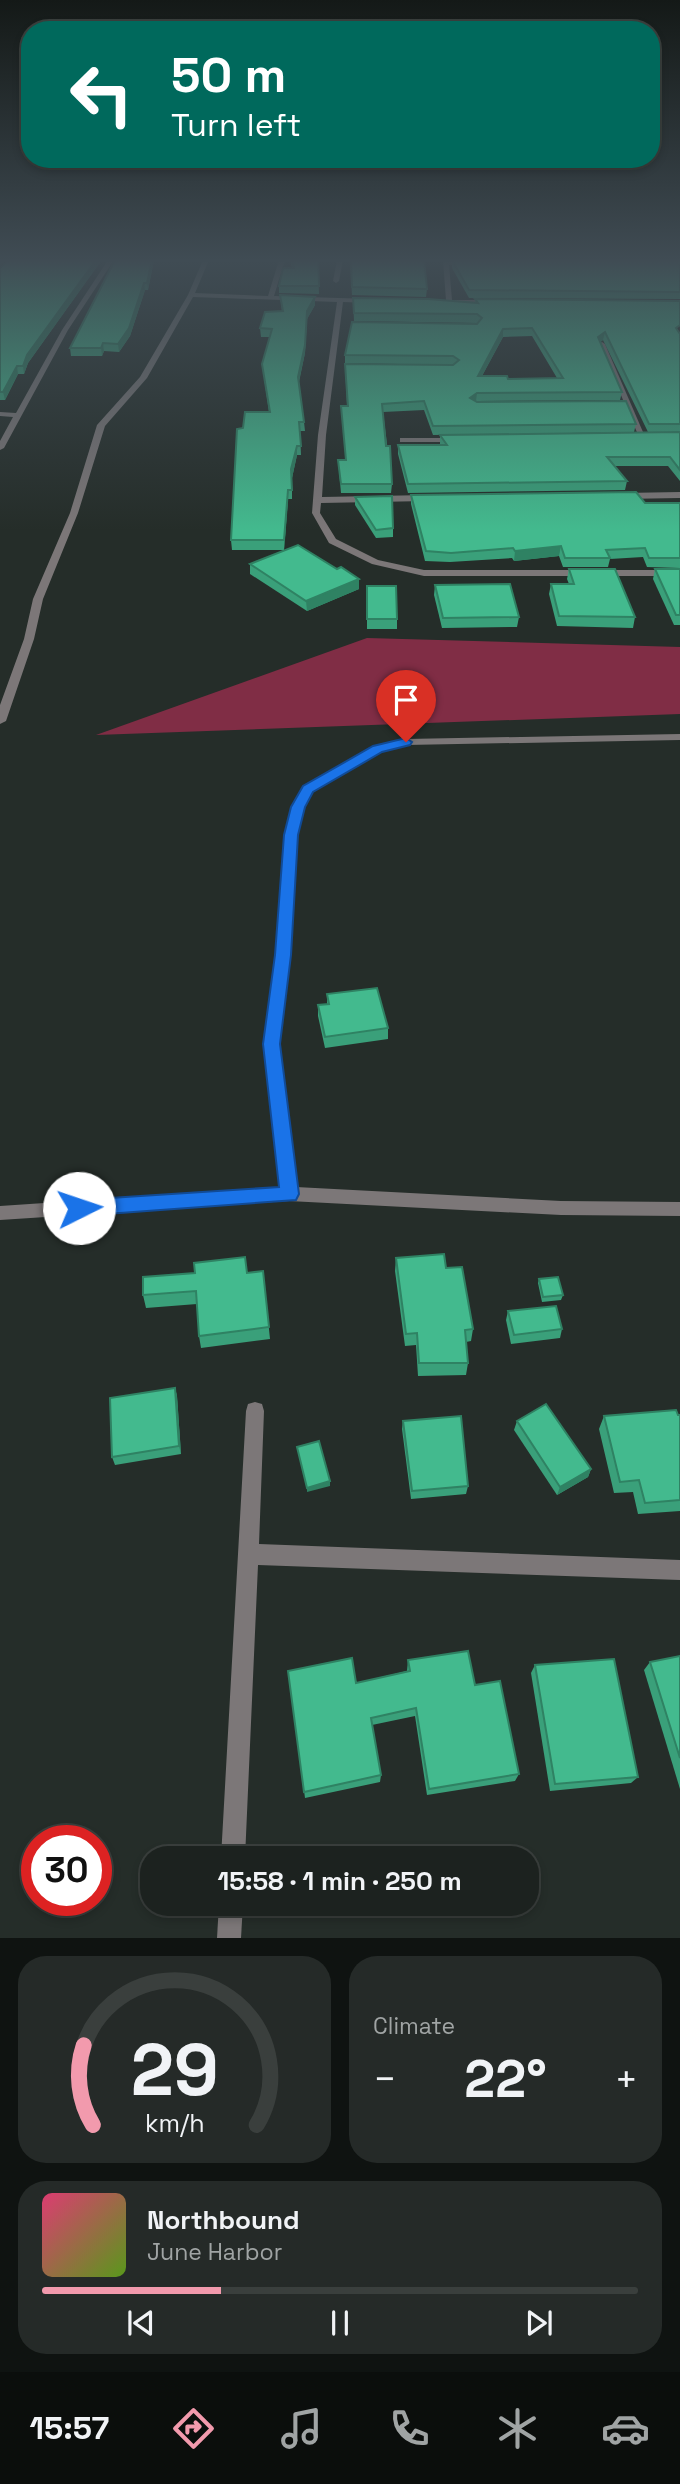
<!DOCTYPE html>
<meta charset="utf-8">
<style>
body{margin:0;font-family:"Space Grotesk",sans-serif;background:#252a28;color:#f1f3f6;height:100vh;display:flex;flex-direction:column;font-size:26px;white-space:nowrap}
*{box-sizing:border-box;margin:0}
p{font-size:23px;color:#a0a4a4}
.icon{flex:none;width:38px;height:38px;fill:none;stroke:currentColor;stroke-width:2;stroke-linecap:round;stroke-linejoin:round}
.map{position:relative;height:1938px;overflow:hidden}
.panel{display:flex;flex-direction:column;gap:18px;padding:18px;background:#0f1311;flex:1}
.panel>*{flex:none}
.guide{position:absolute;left:21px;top:21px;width:639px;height:147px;border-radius:28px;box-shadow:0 4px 10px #0003,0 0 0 2px #3a3f3d;background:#00695c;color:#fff;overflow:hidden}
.speed{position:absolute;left:21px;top:1825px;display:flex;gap:14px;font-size:35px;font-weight:700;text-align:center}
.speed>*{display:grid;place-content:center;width:91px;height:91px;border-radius:50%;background:#1c221f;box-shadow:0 4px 10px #0003,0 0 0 2px #3a3f3d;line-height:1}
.speed .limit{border:10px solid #d22;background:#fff;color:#111}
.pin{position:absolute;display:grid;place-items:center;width:60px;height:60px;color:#fff;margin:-72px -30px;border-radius:50% 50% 50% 0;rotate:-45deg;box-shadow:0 0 7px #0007}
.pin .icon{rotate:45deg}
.me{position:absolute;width:77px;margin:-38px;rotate:86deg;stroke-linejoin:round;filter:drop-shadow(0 0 5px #0008)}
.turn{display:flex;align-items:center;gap:24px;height:147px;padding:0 35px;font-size:32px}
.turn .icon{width:91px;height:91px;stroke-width:2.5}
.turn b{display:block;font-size:49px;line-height:60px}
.big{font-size:52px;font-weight:800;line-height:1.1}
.panel .card{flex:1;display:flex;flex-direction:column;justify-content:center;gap:10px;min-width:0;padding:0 24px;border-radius:28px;background:#252a28}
.panel .dial{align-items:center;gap:0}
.dial svg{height:182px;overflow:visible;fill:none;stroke:#3a3f3d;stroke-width:7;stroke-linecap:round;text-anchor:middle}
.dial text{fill:#f1f3f6;stroke:none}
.song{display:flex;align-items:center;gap:21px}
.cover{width:84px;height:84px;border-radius:10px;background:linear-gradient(135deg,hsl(340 70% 55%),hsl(90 70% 35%))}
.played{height:7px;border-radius:4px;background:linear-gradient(90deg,#f29aad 30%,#3a3f3d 30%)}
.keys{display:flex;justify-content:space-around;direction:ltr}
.heat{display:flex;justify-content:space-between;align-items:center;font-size:38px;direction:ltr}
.panel .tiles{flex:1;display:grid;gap:18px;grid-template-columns:1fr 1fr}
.card:last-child{grid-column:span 2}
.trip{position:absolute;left:140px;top:1846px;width:399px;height:70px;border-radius:28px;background:#1c221f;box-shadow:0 4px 10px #0003,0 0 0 2px #3a3f3d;font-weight:800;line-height:70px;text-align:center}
.dock{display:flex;height:112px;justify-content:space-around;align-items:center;background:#0b0e0c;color:#a0a4a4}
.dock .icon{width:49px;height:49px}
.dock .selected{color:#f29aad}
.dock b{font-size:32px;color:#f1f3f6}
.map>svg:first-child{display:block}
.green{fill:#802d45}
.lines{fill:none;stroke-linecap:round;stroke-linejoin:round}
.street{fill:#7c7778;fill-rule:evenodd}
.wall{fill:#3aa07a;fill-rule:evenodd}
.shaded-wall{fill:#2f8263}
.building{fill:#43ba8e;stroke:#2f8263;stroke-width:2;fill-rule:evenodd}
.route{fill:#1a73e8;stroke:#114b97;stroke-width:2}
</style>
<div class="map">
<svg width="680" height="1938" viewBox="0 0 680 1938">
<rect width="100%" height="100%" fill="#252d29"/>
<!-- green -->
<polygon class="green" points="367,638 680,647 680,714 96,735"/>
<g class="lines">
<!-- street -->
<g class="street">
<polygon points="108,260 114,260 68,330 4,448 0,450 0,441 13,417 0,416 0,412 16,413 62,330"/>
<polygon points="203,260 209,260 195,293 268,296 279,260 285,260 274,296 371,299 374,301 371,303 343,302 326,435 322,497 427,495 431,498 427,501 321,503 320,513 336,539 378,560 424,570 680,570 680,576 424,576 372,564 329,543 312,513 318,435 337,302 193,297 147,378 105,426 78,513 43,599 34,639 6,721 0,724 0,705 24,639 33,599 70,513 97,425 140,377 188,295"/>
<polygon points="337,260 343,260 339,281 336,283 333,281"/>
<polygon points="443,260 474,263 449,265 452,300 493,300 495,303 441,303 441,301 446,300"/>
<polygon points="602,342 605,344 646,439 639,437 599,344"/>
<polygon points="403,438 458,438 462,440 458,442 400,442 400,438"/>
<polygon points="680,492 680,498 623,499 619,496 623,493"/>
<polygon points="680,734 680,740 406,745 382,751 313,791 304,807 297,835 290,955 278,1044 296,1187 561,1201 680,1202 680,1216 561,1215 289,1201 0,1220 0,1206 280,1187 264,1044 276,955 285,835 292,807 304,786 374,747 406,739"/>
<polygon points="255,1402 262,1404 264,1411 259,1544 680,1560 680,1580 258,1565 245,1858 221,1858 246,1411 248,1404"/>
<polygon points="219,1904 243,1904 241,1938 217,1938"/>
</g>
</g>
<!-- wall -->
<g class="wall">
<polygon points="9,260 104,260 101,261 28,363 24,374 18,374 5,400 0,400 0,268"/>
<polygon points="111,260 154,260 148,290 145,290 130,336 119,352 104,351 102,356 71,356 70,348 112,265"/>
<polygon points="290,260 318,260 319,294 279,293 279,286 292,268"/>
<polygon points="350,260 427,289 426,297 352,295"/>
<polygon points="452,260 680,260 680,299 469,298 452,268"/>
<polygon points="280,295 315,305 307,319 305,353 299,382 304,422 305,431 300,431 301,455 297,455 292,478 292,499 288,499 284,550 232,550 231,540 243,428 269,412 262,364 270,337 261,337 260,328 282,311"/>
<path d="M353 298 475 303V299L679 333 680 334V481L668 466H614L627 481 625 490 408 493 398 454V445H440V435L648 432 603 340 600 342 622 392 620 400 476 401 636 424 634 432 433 435 424 410 383 412 392 484 391 493H341L338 460H346L341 406H347L345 364 453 365 345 363V355L477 323 354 321ZM532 336 557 378 508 379 482 376 503 337Z"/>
<polygon points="411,495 645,503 680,503 680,568 647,567 643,557 610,559 608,567 563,567 559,556 514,561 512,558 450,562 425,561 411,504"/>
<polygon points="355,497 393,528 393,537 376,538 355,505"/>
<polygon points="250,564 359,589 307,611 250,574"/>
<polygon points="569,569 635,617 633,628 557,626 549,594 551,584 569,584 567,579"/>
<polygon points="655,569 680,569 680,625 674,625 653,579"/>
<polygon points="435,585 519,617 517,627 442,628 434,595"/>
<polygon points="367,586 397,619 397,629 367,629"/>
<polygon points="327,994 388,1028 388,1039 325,1048 318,1016 318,1005 327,1004"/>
<polygon points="396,1258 446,1268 473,1329 471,1341 466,1342 468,1363 466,1375 418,1376 416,1345 405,1346 395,1271"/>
<polygon points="263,1271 270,1339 201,1348 199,1336 197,1304 146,1308 143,1295 247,1273"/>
<polygon points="539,1279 563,1295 561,1300 542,1302 538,1283"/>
<polygon points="508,1311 562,1329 560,1338 511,1344 506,1320"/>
<polygon points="175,1388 177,1396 181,1454 115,1465 112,1457"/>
<polygon points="678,1415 680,1415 680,1511 638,1514 633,1492 614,1493 599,1429 604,1416"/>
<polygon points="403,1421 468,1486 466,1494 411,1499 402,1429"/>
<polygon points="517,1421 591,1469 588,1477 557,1495 514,1430"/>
<polygon points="680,1656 680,1789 644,1670 650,1662"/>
<polygon points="408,1660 475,1685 519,1774 515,1781 427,1795 415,1716 372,1725 381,1775 380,1782 305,1798 288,1671 356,1683 407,1671"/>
<polygon points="535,1665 638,1777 631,1783 550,1791 531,1673"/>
</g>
<!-- shaded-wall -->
<g class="shaded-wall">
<polygon points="0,260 6,260 0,266"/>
<polygon points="96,260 104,260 101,261 28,363 24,374 23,366 27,355"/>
<polygon points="152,260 154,260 148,290 147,283"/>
<polygon points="144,283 145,290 130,336 119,352 118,344"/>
<polygon points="315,297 315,305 307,319 305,353 298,385 298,377 307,311"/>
<polygon points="503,329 503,337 477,385 478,376"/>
<polygon points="605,332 603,340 597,345 598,337"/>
<polygon points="103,343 104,351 102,356 101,348"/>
<polygon points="17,366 18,374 5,400 3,392"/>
<polygon points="477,393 476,401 470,398"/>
<polygon points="297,446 297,455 292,478 291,469"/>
<polygon points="288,490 288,499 284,550 284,540"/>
<polygon points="561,546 559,556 514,561 515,551"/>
<polygon points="359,579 359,589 307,611 306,601"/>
<polygon points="175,1388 177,1396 181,1454 179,1446"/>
<polygon points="591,1469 588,1477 557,1495 560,1487"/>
<polygon points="330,1481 330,1486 307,1492 307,1488"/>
</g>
<!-- building -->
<g class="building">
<polygon points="9,260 96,260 27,355 23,366 17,366 3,392 0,392 0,268"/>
<polygon points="111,260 152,260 147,283 144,283 129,328 118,344 103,343 101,348 70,348 114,262"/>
<polygon points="292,260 318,260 319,286 279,286 283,268 294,268"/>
<polygon points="351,260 424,260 427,289 352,287"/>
<polygon points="452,260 680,260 680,292 469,290"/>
<polygon points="280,295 315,297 307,311 305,345 298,377 304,422 299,422 301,446 297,446 291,469 292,490 288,490 284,540 231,540 237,429 243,428 245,412 270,412 262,364 272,329 260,328 265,312 283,311"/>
<path d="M353 298 428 299 478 303 475 299 680 301V325L676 328 680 334V424H649L605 332 598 337 622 392 477 393 470 398 477 402 626 401 636 424 433 426 424 401 382 404 386 446H390L392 484H341L338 460H346L341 406H348L345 364 453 365 459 360 453 356 345 355 352 322 477 324 482 318 477 314 354 313ZM532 328 563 378 508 379 507 376H478L503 329Z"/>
<polygon points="680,432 680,470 670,457 607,457 627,481 408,484 398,445 447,445 440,435"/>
<polygon points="636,492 645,503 680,503 680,558 649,558 645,548 606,550 610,558 565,558 561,546 515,551 513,548 451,553 426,551 411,495"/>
<polygon points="392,496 393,528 376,530 355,497"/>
<polygon points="298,545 337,569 341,567 359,579 306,601 250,564"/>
<polygon points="569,569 615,569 635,617 559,616 551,584 574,584"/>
<polygon points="655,569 680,569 680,615 676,615"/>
<polygon points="510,584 519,617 443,618 435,585"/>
<polygon points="367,586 396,586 397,619 367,619"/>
<polygon points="377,988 388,1028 325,1037 318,1005 329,1004 327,994"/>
<polygon points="444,1254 446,1268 462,1267 473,1329 465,1330 468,1363 419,1363 417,1333 406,1334 396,1258"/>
<polygon points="245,1257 247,1273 263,1271 269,1327 199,1336 196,1291 143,1295 143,1277 195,1273 194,1263"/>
<polygon points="558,1277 563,1295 543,1297 539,1279"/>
<polygon points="556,1306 562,1329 514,1335 508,1311"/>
<polygon points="175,1388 179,1446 112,1457 110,1398"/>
<polygon points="546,1404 591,1469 560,1487 517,1421"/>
<polygon points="676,1410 678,1415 680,1415 680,1500 645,1503 639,1480 620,1482 604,1416"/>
<polygon points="461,1416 468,1486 412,1491 403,1421"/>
<polygon points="319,1441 330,1481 307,1488 297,1447"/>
<polygon points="468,1651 475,1685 500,1681 519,1774 429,1789 416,1708 371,1718 381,1775 304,1792 288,1671 352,1658 356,1683 410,1671 408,1660"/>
<polygon points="680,1656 680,1758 650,1662"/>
<polygon points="614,1659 638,1777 555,1784 535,1665"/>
</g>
<!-- sky -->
<linearGradient id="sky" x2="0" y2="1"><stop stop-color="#141917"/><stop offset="0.49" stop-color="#404c54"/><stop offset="1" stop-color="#404c54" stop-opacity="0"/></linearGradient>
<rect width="680" height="531" fill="url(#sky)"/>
<!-- route -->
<polygon class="route" points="406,738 412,742 410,745 382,752 313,792 305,807 298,835 291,955 280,1044 299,1194 296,1200 79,1216 72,1214 69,1208 72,1202 79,1200 279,1187 263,1044 275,955 284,835 291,807 303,786 373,746"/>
</svg>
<div class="speed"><div class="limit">30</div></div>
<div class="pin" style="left:406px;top:742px;background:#d93025"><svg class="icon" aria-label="arrive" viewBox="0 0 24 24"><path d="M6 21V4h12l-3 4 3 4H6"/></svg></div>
<svg class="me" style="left:79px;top:1208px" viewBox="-20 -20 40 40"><circle r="19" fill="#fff"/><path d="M0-13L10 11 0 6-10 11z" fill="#1a73e8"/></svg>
<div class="trip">15:58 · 1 min · 250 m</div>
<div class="guide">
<div class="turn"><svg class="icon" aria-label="left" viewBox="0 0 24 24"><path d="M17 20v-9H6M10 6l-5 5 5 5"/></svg><div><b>50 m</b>Turn left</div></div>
</div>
</div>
<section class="panel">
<div class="tiles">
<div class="card dial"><svg viewBox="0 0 100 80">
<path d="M14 69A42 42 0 1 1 86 69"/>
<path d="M14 69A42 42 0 0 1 10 34" stroke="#f29aad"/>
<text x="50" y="56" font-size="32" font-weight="700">29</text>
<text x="50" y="72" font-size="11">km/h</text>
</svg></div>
<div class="card"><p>Climate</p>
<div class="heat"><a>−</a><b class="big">22°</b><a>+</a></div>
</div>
<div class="card">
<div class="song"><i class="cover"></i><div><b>Northbound</b><p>June Harbor</p></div></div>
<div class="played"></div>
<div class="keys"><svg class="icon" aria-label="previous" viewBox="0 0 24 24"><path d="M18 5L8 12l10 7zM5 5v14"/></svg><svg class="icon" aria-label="pause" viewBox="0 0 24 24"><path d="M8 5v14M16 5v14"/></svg><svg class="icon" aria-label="next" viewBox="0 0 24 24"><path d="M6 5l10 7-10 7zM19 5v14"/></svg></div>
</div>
</div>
</section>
<nav class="dock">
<b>15:57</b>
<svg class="icon selected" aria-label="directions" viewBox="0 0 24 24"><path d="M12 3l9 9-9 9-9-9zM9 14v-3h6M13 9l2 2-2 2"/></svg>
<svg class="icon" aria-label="music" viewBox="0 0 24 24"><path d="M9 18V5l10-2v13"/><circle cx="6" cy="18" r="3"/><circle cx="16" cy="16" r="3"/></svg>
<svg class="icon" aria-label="phone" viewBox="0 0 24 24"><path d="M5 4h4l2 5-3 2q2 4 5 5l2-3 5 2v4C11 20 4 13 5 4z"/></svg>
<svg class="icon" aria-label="climate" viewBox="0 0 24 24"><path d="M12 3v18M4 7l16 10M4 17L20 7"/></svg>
<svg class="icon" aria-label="car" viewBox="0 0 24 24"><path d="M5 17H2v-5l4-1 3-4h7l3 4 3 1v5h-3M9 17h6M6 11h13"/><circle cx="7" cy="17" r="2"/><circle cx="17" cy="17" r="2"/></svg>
</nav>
